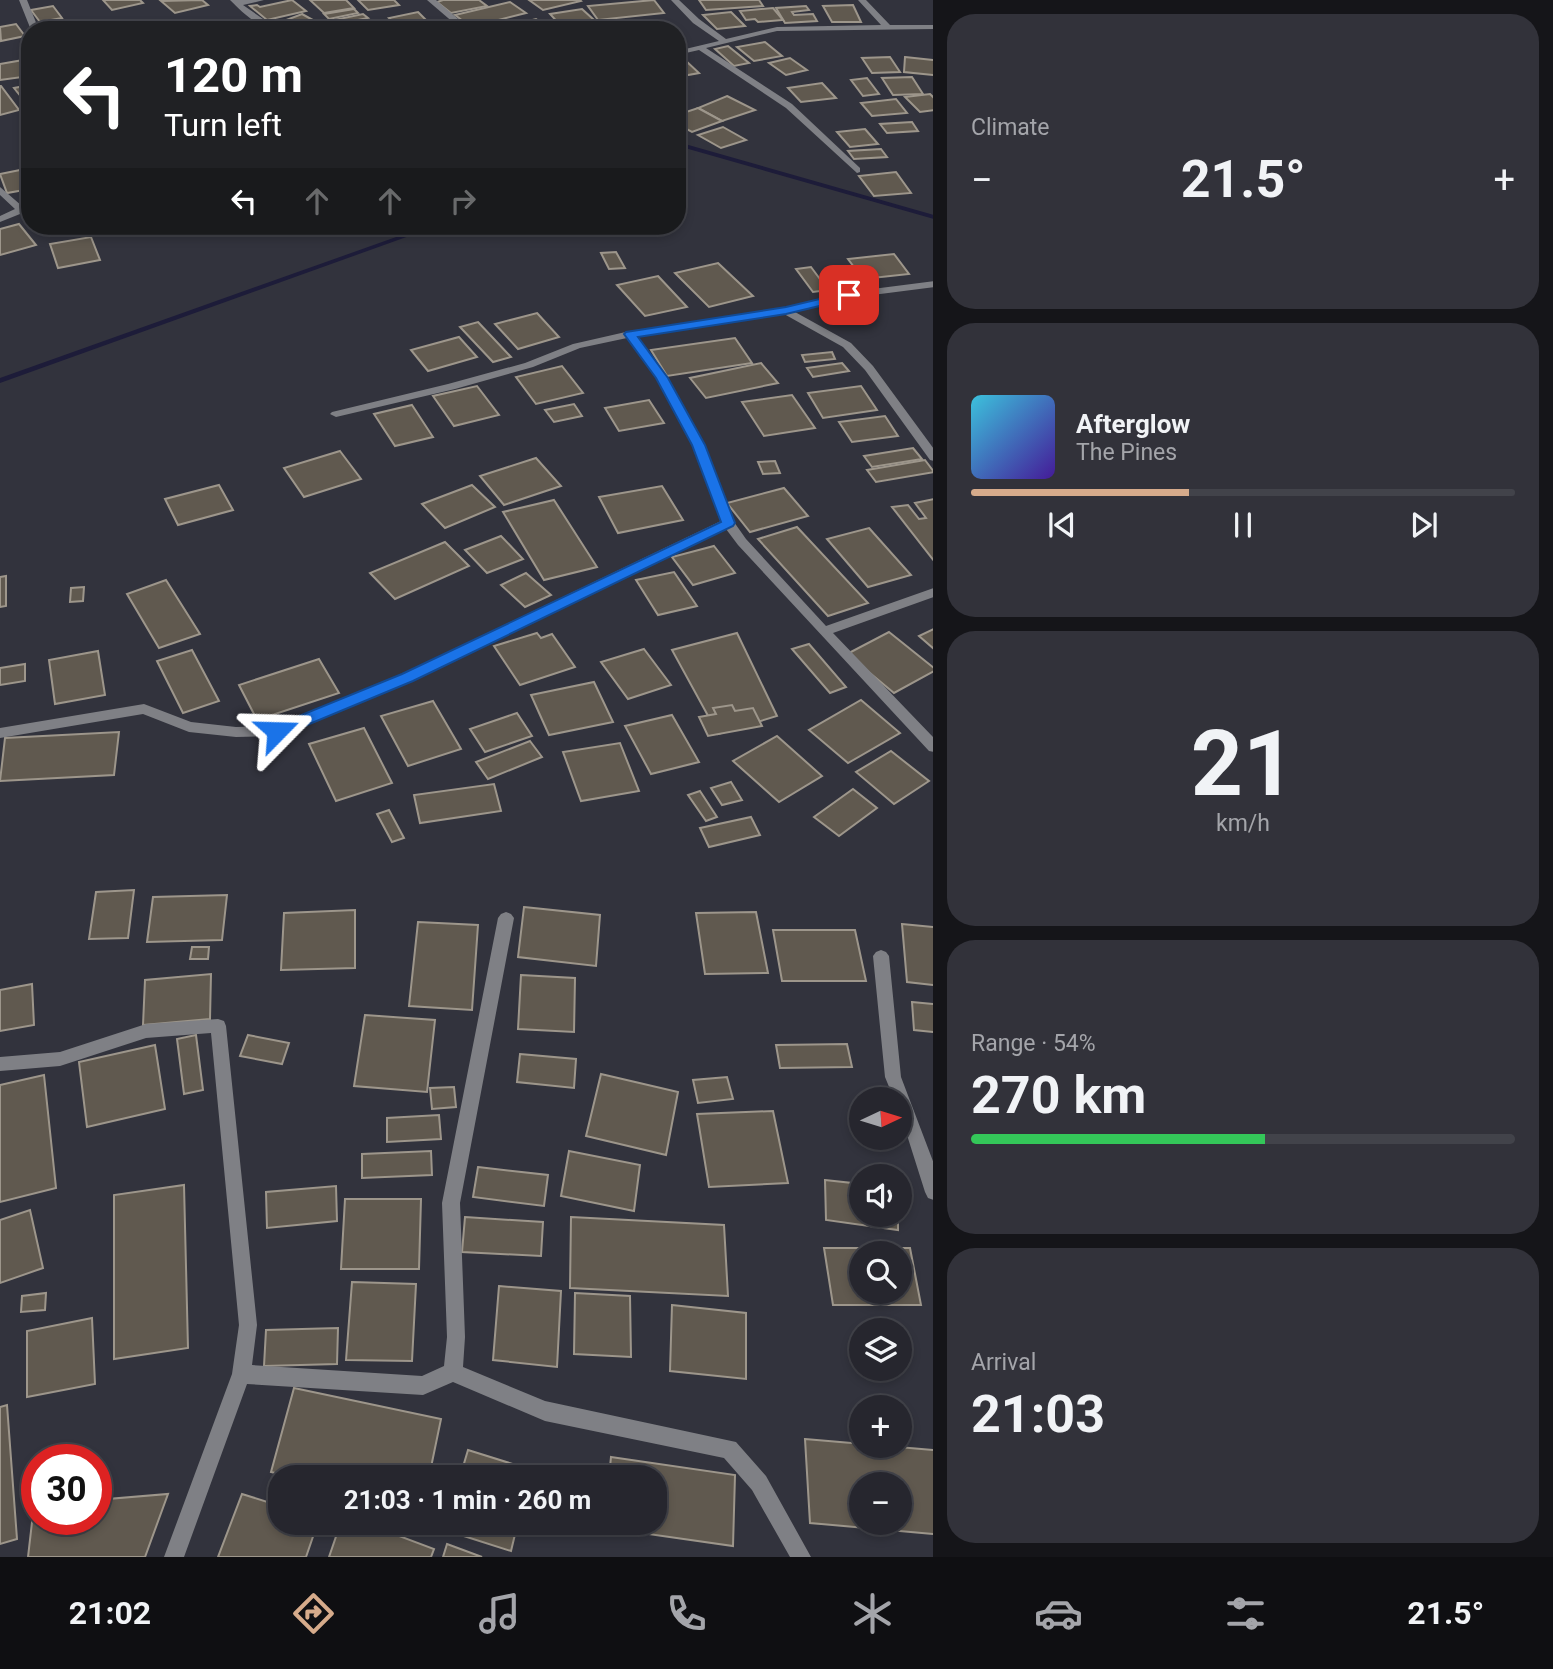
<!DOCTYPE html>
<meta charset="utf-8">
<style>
body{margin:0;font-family:Roboto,sans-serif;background:#32323a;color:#f1f3f6;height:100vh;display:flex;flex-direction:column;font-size:26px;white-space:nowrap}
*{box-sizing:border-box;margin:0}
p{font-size:23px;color:#a4a5aa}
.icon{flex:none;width:38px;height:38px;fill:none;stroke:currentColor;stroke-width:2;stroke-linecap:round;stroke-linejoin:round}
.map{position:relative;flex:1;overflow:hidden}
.sheet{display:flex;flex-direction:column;gap:14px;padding:14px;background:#151519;width:620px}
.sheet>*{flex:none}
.guide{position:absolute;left:21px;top:21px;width:665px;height:214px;border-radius:28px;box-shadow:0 4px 10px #0003,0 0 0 2px #42434a;background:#202124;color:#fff;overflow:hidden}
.needle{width:46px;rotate:86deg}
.fabs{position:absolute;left:849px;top:1087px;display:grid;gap:14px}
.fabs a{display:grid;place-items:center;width:63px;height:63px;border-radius:50%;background:#26262e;box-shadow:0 4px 10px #0003,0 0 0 2px #42434a;font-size:35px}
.speed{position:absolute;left:21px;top:1444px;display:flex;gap:14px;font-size:35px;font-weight:700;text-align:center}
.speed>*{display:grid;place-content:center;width:91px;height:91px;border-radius:50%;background:#26262e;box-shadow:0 4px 10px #0003,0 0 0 2px #42434a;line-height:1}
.speed .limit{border:10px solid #d22;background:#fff;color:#111}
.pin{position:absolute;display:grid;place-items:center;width:60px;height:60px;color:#fff;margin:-30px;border-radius:14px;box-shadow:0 4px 10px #0006}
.me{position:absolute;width:77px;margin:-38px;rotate:68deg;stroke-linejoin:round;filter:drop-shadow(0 0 5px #0008)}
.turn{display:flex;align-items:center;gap:24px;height:147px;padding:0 28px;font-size:32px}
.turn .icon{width:91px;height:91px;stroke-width:2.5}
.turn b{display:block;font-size:49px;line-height:60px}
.lanes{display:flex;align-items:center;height:66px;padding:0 28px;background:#0003;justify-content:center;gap:35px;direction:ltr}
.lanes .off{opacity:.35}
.big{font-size:52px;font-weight:700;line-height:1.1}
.sheet .widget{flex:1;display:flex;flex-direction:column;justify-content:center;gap:10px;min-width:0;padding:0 24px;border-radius:28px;background:#32323a}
.sheet .dial{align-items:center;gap:0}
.dial b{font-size:91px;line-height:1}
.song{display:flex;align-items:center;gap:21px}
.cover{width:84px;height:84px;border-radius:10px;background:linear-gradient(135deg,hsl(190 70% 55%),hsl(260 70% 35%))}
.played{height:7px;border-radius:4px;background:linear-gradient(90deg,#d6ab8b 40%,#42434a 40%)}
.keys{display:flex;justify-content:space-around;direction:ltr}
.heat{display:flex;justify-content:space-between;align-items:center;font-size:38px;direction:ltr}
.charge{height:10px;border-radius:5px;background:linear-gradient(90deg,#34c759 54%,#42434a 0)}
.trip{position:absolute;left:268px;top:1465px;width:399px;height:70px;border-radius:28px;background:#26262e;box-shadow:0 4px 10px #0003,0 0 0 2px #42434a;font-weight:700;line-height:70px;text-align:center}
.menu{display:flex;height:112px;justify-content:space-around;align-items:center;background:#0f0f12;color:#a4a5aa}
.menu .icon{width:49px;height:49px}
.menu .current{color:#d6ab8b}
.menu b{font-size:32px;color:#f1f3f6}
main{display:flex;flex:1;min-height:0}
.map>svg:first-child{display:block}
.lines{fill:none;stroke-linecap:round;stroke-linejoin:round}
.stream{fill:#1d1c39;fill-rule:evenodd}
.building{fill:#60594f;stroke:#9d968b;stroke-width:2;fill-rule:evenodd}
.minor{fill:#7f8085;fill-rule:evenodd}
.route{fill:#1a73e8;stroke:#114b97;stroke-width:2}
</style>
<main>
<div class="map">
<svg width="934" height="1557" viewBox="0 0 934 1557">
<rect width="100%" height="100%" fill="#32333d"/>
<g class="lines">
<!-- stream -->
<g class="stream">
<polygon points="685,144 934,215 934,219 685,148 677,150 677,146"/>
<polygon points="427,226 437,226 0,383 0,378"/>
</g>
</g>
<!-- building -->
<g class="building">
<polygon points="103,0 140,0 143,3 112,10"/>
<polygon points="202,0 208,5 175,13 161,1"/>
<polygon points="292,0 306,11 267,20 250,6 257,5 260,7"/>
<polygon points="310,0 346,0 354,8 324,13"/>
<polygon points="358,0 394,0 399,5 368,10"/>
<polygon points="443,0 479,0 487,6 451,13 437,2"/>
<polygon points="529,0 580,0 581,1 543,10"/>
<polygon points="654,0 664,13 598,20 588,6"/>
<polygon points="699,0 759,0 763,6 706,10"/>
<polygon points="510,2 526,13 471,27 455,15"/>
<polygon points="853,5 861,22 832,22 823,6"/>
<polygon points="53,6 62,18 40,22 31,10"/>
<polygon points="806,6 809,10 792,12 794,15 813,14 817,21 785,23 776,8"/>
<polygon points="773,8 783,20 758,22 755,19 746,20 740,11"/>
<polygon points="354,9 358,13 329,19 324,14"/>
<polygon points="582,9 594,20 561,26 550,14"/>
<polygon points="418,12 436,30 401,30 389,18"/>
<polygon points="731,12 745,26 717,29 703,15"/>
<polygon points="302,14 322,25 296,30 281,22"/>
<polygon points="363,14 368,18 338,24 334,20"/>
<polygon points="536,19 553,30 492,30"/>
<polygon points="243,23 250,30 212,30"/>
<polygon points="373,23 380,30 352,30 350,27"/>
<polygon points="16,24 25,36 1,41 0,27"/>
<polygon points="765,42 782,56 754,61 737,47"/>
<polygon points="728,46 749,63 734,66 715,49"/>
<polygon points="890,57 900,72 872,73 862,58"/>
<polygon points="905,57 934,60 934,75 904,72"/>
<polygon points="790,58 807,70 786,75 769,63"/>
<polygon points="29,59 30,76 0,80 0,64"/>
<polygon points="685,60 699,73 677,77 677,61"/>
<polygon points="912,77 923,94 893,95 882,78"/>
<polygon points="867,78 879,94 863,96 851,80"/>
<polygon points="822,83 836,98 801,102 788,88"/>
<polygon points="30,85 30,108 14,88"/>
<polygon points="0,86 1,86 19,110 0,115"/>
<polygon points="930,94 934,98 934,110 920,112 905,97"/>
<polygon points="727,96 755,110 722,121 698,108"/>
<polygon points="896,99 907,113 872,116 861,103"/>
<polygon points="698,108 722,121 692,132 677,124 677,115"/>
<polygon points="912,122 918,131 887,133 880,124"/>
<polygon points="723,127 746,140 721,148 698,135"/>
<polygon points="865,129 878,144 850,147 837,132"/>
<polygon points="881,149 887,157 854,159 848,151"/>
<polygon points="30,168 30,189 7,193 0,174"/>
<polygon points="896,172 911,193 874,196 859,176"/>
<polygon points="19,224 36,245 0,255 0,229"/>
<polygon points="91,237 100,260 58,268 50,244"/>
<polygon points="616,252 625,268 609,269 601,253"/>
<polygon points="894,254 909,274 863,279 848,259"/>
<polygon points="718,263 753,296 709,307 675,273"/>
<polygon points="811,267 828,290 813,292 796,269"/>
<polygon points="658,276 687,307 645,316 617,285"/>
<polygon points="537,313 559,337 518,349 495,324"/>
<polygon points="478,322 511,357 493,362 460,327"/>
<polygon points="459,337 477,357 428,371 411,350"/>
<polygon points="735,338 752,363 667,376 651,350"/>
<polygon points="832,352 835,359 805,362 802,355"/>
<polygon points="761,363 778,383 706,398 690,378"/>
<polygon points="842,363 849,371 813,377 807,368"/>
<polygon points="562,366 583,393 536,404 516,377"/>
<polygon points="477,386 499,415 454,426 433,396"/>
<polygon points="861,386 877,410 823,418 808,393"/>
<polygon points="792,395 815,428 764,436 742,402"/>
<polygon points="649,400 664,423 619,431 605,408"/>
<polygon points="574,404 582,416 554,422 545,410"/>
<polygon points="412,405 433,437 395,446 374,414"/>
<polygon points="885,416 898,436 852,442 839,422"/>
<polygon points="913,448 922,459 872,467 864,456"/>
<polygon points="340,451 361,479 304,497 284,468"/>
<polygon points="536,458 561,486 504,505 480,476"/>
<polygon points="925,460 934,472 876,482 867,470"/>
<polygon points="775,461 780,473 763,474 758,462"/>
<polygon points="219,485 233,510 178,525 165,499"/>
<polygon points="472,485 495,507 445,528 422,504"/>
<polygon points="662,486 683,520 618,533 599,497"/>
<polygon points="784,488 808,516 750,532 727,503"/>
<polygon points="934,499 934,561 892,507 908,505 919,519 926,518 915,503"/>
<polygon points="554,500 597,567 544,580 503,512"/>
<polygon points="797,527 868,603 828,616 758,539"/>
<polygon points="869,528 911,575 868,587 827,539"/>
<polygon points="501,536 523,559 487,573 465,550"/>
<polygon points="445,542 469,566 395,599 370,573"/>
<polygon points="714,546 735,573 693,585 672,557"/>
<polygon points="674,572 697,606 658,615 636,580"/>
<polygon points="526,573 551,595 525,607 501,585"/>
<polygon points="6,576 6,606 0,607 0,577"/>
<polygon points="166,580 200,634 159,648 127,594"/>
<polygon points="84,587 83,601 70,602 71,588"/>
<polygon points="934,629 934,649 919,636"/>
<polygon points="889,632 934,668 934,671 894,693 847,654"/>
<polygon points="537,633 541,638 552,634 575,667 520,685 494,646"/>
<polygon points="737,633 777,716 718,734 672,650"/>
<polygon points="809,644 846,687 830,693 792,649"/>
<polygon points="644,649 671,685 628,699 601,662"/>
<polygon points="192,650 219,701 183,713 157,661"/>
<polygon points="98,651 105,695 55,704 49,660"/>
<polygon points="319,659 339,693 257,720 239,685"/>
<polygon points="25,664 25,681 0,685 0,668"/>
<polygon points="594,682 613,722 549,735 531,695"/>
<polygon points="861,700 900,733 848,763 809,730"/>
<polygon points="433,701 461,749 408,766 381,716"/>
<polygon points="732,705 735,711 753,708 762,726 708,736 699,717 716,714 713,708"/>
<polygon points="517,713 532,736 485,752 470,729"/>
<polygon points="672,715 699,762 651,774 625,726"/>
<polygon points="364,728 392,783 336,801 309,744"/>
<polygon points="119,732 114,775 0,781 5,738"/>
<polygon points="777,736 822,776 779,802 733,761"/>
<polygon points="530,741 542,757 488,779 476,762"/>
<polygon points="620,743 639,791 581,801 563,752"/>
<polygon points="891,751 929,781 894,804 856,772"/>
<polygon points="731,782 742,800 722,805 711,788"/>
<polygon points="494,784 501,811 420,823 414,795"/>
<polygon points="853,789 877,808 839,836 814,817"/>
<polygon points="700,791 717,817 706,821 688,795"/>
<polygon points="389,810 404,838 392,842 377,814"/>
<polygon points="751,817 760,835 709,847 700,828"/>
<polygon points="134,890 128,938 89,939 96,892"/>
<polygon points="227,895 222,940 147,942 153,897"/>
<polygon points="524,907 600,915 596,966 518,957"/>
<polygon points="355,910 355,968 281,970 284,913"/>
<polygon points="756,912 768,973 705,974 696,913"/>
<polygon points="418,922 478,925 472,1010 409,1006"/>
<polygon points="902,924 934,927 934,985 907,982"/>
<polygon points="773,930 855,930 866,981 782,981"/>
<polygon points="192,947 209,947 208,959 190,959"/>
<polygon points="211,974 210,1019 143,1025 145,980"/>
<polygon points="521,975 575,978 574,1032 518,1029"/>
<polygon points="32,984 34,1025 0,1031 0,990"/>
<polygon points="912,1002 934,1004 934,1032 914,1030"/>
<polygon points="365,1015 435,1020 427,1092 354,1086"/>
<polygon points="196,1035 203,1090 184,1094 177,1039"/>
<polygon points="248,1035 289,1043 282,1064 240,1056"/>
<polygon points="847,1044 852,1067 780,1068 776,1045"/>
<polygon points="155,1045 165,1109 87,1127 79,1062"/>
<polygon points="520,1054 576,1059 574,1088 517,1082"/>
<polygon points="601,1074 678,1092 666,1155 586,1136"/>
<polygon points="44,1075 56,1188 0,1202 0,1085"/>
<polygon points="727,1077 733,1099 698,1103 693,1080"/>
<polygon points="454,1087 456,1107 432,1109 430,1088"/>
<polygon points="773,1111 788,1183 709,1187 697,1114"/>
<polygon points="439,1115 441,1139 387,1142 387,1118"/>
<polygon points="431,1151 432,1175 362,1178 362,1154"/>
<polygon points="569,1151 640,1165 634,1211 561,1196"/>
<polygon points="478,1167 548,1175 544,1206 473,1197"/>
<polygon points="825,1180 861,1184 861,1214 898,1214 898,1230 826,1220"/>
<polygon points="184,1185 188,1348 114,1359 114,1195"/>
<polygon points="336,1186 337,1221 267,1228 266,1192"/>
<polygon points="345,1199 421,1199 419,1269 341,1269"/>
<polygon points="30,1210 43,1268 0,1283 0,1220"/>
<polygon points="465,1217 543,1222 541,1256 462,1252"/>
<polygon points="571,1217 724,1225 728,1296 570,1288"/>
<path d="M824 1248H910L921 1305H833ZM861 1253H900V1292H861Z"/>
<polygon points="352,1282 416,1284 412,1361 346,1360"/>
<polygon points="499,1286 561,1291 557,1367 493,1360"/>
<polygon points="46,1293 45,1310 21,1312 22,1296"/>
<polygon points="575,1293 630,1296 631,1357 574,1354"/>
<polygon points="672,1305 746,1313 746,1379 670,1371"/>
<polygon points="92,1318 95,1384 27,1397 27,1331"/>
<polygon points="338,1328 337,1364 264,1366 266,1330"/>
<polygon points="294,1388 441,1419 429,1477 292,1477 271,1472"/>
<polygon points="7,1405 17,1539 0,1544 0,1407"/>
<path d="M805 1439 934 1450V1534L810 1523ZM861 1484H900V1522H861Z"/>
<polygon points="468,1450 532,1470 530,1477 460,1477"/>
<polygon points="611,1457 735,1475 733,1546 606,1528 606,1522 654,1522 654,1477 609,1477"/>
<polygon points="168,1494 145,1557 28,1557 34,1505 37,1505 37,1519 96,1519 96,1500"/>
<polygon points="242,1494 280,1506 280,1522 318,1522 306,1557 218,1557"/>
<polygon points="341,1522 362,1522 434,1549 431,1557 329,1557"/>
<polygon points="447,1522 518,1522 511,1551 445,1530"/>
<polygon points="447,1544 482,1557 443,1557"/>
</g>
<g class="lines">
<!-- minor -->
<g class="minor">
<polygon points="19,0 27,0 39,30 31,30"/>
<path d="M230 0H264L243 5 279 30C260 30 243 13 230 0Z"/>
<polygon points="427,0 436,0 471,30 462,30"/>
<polygon points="671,0 679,0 699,19 726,39 777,27 881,25 858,0 866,0 890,25 934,25 934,29 777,31 706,48 792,104 860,168 860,172 857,173 786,108 699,50 677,55 677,51 719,41 693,23"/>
<polygon points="0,187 22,206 30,203 30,210 0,222 0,216 15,209 0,195"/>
<polygon points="934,281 934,287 849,298 795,312 851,343 873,366 934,449 934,461 930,460 865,370 843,347 784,314 637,336 667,378 705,445 734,522 746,539 826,626 934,588 934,597 833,633 934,738 934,752 929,751 738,545 726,529 412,680 277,736 236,737 189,732 143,714 0,738 0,728 144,704 191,722 236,727 276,726 402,674 721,521 693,445 657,378 627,338 580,348 533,367 455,389 336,417 330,414 332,412 448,384 525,363 573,344 630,331 786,308 849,292"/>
<polygon points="506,912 511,914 514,918 460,1203 465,1337 463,1367 545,1401 736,1442 766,1476 811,1557 790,1557 752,1490 724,1458 545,1421 453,1382 423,1395 247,1384 184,1557 164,1557 232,1374 239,1325 211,1033 146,1038 60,1066 0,1071 0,1057 60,1052 146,1024 218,1019 224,1021 226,1026 257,1325 252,1365 422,1376 444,1366 447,1337 442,1203 498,918 501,914"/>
<polygon points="881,950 886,952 889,956 901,1077 934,1164 934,1200 928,1198 925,1192 900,1113 900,1099 894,1099 885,1077 873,956 876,952"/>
</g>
</g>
<!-- route -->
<polygon class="route" points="849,292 855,295 853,298 786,314 638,337 668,378 705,445 735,523 733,526 413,681 283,735 272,735 269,731 272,727 402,674 721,522 692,445 656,378 624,334 626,332 786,307"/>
</svg>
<div class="fabs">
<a><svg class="needle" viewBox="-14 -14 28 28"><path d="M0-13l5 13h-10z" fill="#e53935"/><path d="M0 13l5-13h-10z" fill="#a4a5aa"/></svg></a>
<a><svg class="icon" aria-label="sound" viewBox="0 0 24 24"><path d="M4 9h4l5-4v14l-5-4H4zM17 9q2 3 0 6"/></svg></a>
<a><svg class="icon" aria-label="search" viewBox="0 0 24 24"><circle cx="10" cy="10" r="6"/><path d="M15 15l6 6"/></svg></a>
<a><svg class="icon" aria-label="layers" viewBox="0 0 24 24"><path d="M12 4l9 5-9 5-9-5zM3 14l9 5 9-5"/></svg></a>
<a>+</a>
<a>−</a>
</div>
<div class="speed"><div class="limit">30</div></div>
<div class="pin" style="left:849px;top:295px;background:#d93025"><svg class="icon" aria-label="arrive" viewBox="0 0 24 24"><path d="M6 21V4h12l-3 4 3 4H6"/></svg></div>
<svg class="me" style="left:277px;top:731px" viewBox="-20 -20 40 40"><path d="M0-17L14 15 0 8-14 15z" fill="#1a73e8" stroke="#fff" stroke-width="4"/></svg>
<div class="trip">21:03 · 1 min · 260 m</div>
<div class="guide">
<div class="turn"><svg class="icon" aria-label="left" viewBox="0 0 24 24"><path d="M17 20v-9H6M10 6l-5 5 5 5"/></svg><div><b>120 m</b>Turn left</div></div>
<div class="lanes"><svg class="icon" aria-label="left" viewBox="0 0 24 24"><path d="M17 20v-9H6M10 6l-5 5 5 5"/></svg><svg class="icon off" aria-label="ahead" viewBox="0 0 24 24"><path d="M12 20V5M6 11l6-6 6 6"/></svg><svg class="icon off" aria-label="ahead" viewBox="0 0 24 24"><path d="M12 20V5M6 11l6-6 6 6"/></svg><svg class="icon off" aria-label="right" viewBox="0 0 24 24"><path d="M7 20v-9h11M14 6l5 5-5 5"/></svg></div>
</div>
</div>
<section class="sheet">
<div class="widget"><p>Climate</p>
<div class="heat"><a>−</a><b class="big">21.5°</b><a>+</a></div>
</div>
<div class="widget">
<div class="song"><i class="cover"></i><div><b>Afterglow</b><p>The Pines</p></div></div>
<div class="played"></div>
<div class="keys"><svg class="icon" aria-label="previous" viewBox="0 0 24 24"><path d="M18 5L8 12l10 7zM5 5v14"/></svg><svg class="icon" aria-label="pause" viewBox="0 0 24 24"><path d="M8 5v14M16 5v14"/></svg><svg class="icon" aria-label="next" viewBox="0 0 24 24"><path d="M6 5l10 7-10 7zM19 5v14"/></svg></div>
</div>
<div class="widget dial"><b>21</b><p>km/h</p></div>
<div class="widget"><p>Range · 54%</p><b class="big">270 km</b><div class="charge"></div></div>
<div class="widget"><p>Arrival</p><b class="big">21:03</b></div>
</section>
</main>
<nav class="menu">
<b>21:02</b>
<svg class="icon current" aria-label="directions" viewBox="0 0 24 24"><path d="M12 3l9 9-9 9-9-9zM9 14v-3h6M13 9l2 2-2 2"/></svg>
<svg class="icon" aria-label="music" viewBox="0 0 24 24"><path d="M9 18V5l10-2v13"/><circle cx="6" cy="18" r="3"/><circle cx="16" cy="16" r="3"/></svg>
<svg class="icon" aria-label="phone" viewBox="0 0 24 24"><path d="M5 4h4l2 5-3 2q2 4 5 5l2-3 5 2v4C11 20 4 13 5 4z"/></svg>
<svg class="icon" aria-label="climate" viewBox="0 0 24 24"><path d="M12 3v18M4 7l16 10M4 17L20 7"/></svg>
<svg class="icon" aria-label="car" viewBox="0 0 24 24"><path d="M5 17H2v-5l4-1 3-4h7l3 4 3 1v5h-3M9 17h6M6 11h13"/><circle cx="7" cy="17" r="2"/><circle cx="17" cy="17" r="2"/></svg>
<svg class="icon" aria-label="filters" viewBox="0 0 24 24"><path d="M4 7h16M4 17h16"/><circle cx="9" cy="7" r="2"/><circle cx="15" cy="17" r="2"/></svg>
<b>21.5°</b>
</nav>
